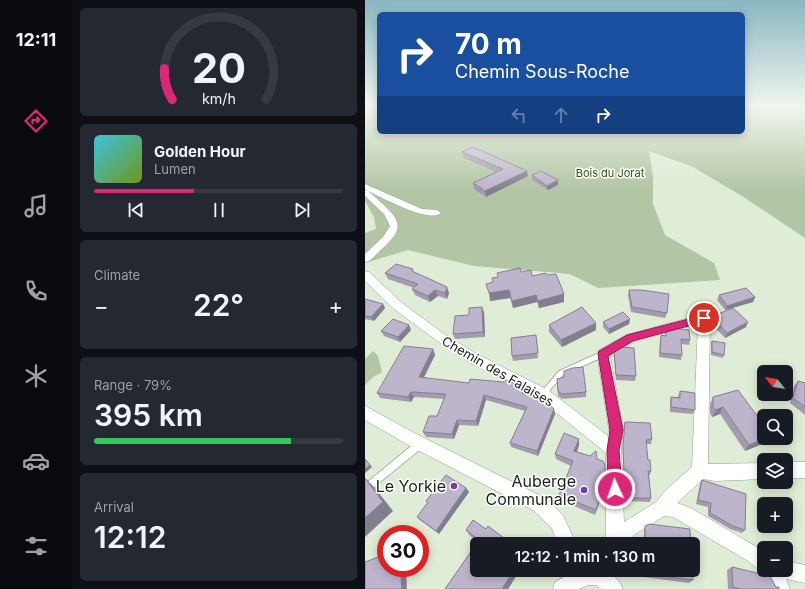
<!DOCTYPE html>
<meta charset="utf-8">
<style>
body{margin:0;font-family:Inter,sans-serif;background:#242831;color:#f1f3f6;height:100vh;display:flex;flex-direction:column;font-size:15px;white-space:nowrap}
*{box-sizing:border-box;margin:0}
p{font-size:13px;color:#9ea1a6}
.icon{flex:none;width:22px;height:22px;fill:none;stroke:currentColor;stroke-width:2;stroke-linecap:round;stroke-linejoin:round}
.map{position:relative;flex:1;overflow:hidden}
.drawer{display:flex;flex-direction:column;gap:8px;padding:8px;background:#0d0f14;width:293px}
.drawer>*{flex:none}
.banner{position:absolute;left:12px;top:12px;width:368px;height:122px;border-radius:6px;box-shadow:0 2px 10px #0003;background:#1a4fa0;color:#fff;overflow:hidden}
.needle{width:26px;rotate:300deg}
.fabs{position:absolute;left:392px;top:365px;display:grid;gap:8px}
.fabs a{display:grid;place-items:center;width:36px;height:36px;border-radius:6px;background:#171b24;box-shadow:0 2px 10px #0003;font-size:20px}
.speed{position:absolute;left:12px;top:525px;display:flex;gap:8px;font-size:20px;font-weight:700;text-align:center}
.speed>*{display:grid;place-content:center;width:52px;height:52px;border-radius:50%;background:#171b24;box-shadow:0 2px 10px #0003;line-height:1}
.speed .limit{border:6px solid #d22;background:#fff;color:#111}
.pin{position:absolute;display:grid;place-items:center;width:34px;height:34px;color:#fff;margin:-17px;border:2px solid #fff;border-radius:50%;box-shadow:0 1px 4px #0007}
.me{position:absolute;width:44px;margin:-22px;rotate:357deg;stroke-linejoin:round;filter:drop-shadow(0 0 3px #0008)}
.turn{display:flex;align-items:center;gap:14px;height:84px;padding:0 12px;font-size:18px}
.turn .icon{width:52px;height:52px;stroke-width:2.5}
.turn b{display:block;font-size:28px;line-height:34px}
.lanes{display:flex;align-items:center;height:38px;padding:0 12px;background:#0003;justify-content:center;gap:20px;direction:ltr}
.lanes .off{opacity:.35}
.big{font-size:30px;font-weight:600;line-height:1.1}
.drawer .widget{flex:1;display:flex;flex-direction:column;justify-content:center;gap:6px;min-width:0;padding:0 14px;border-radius:6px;background:#242831}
.drawer .dial{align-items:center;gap:0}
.dial svg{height:104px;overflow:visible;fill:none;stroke:#363941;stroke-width:7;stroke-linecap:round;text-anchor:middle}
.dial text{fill:#f1f3f6;stroke:none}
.song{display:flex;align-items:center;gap:12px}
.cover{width:48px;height:48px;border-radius:6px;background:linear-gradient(135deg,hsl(190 70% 55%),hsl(80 70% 35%))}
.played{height:4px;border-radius:2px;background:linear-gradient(90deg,#db2777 40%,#363941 40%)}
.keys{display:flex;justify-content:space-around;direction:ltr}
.heat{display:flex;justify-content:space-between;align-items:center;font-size:22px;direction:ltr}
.charge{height:6px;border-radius:3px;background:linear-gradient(90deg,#34c759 79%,#363941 0)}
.trip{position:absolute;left:105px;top:537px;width:230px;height:40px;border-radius:6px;background:#171b24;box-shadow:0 2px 10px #0003;font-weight:600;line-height:40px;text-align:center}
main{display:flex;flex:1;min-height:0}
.tab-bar{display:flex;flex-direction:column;width:72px;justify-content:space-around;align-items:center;background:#090b0e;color:#9ea1a6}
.tab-bar .icon{width:28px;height:28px}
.tab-bar .current{color:#db2777}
.tab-bar b{font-size:18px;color:#f1f3f6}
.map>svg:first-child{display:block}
.green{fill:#b2c5a4}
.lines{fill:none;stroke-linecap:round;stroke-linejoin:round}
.lane-casing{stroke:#94a08b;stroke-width:1.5}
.street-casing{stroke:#94a08b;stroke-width:1}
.lane{fill:#fff;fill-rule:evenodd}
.street{fill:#fff;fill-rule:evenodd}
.wall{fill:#a39caf}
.shaded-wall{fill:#847f8f}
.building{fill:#bdb5cc;stroke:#847f8f}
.route{fill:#db2777;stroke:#8e194d}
.poi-dot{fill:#723bb2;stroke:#fff;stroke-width:1.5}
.labels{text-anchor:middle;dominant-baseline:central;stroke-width:3;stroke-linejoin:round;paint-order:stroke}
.far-park-label{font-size:11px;fill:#2f5005;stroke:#fff}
.street-label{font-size:13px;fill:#1c2018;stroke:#fff}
.near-poi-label{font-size:16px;fill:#1c2018;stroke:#fff;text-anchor:end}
</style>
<main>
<nav class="tab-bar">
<b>12:11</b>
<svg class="icon current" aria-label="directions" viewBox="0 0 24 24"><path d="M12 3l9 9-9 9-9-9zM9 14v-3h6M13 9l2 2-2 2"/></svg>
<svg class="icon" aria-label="music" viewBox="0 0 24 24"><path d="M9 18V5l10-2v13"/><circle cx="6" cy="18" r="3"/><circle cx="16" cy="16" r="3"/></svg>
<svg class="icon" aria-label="phone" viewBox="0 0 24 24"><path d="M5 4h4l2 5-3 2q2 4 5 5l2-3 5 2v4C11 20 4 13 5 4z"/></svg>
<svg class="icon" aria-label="climate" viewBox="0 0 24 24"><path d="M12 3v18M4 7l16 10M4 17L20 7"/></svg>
<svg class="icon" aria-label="car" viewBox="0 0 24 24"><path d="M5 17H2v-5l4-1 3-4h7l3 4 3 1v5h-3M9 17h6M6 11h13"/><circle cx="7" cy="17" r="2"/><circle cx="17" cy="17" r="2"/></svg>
<svg class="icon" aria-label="filters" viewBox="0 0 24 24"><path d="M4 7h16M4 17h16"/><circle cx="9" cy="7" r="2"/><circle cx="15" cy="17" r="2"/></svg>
</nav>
<section class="drawer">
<div class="widget dial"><svg viewBox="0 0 100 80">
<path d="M14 69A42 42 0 1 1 86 69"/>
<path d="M14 69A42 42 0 0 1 8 45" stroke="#db2777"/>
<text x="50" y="56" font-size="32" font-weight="700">20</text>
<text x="50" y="72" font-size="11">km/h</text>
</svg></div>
<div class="widget">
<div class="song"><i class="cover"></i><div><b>Golden Hour</b><p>Lumen</p></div></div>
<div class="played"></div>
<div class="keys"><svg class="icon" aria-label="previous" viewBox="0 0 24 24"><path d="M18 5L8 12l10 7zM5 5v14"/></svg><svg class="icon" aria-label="pause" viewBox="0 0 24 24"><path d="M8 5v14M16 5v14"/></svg><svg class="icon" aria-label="next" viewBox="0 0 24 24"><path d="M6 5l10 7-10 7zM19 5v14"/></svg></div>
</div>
<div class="widget"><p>Climate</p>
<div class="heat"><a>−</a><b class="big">22°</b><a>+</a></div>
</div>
<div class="widget"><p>Range · 79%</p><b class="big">395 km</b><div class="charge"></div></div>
<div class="widget"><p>Arrival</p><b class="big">12:12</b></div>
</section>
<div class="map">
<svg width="440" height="589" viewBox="0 0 440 589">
<rect width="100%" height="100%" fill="#dfecd6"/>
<!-- green -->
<g class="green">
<polygon points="0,107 14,107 14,132 378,132 378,107 431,107 440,110 440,238 377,196 328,167 284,151 288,176 288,204 300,235 349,263 355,280 233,288 205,274 109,266 43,250 0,263 0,233 11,229 9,217 0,201"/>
<polygon points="8,351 13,356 17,372 8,377 0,385 0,359"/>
</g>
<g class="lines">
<defs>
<g id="lane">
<polygon points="238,351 240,352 241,354 240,356 198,375 180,396 178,397 176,396 175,394 176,392 194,371"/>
<polygon points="54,441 57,442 58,445 57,448 3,492 0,493 0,484 51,442"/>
</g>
<g id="street">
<path d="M0 184 57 209 72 210 76 213C65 224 16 197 3 191 43 225 42 227 4 261L0 262V254L18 237 25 226 19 214 0 196V190H2L0 189Z"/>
<path d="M0 271 4 272 37 303 79 334 112 354 183 390 243 436 244 429 232 354 234 350 261 335 339 314 343 315 345 318 343 464 399 463V479L350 481 338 479 312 503 326 508 395 549 399 552V570H421V561L440 565V583L421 579 425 589H406L397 572 383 561 308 517 299 516 269 535 261 544H241V453L173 398 104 362 71 340 29 309 0 281ZM333 324 327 467 303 488 291 502 259 522 256 449 258 429 245 356 269 342Z"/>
<polygon points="0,406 55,436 180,498 198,515 211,544 193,544 186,527 168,510 45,446 0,420"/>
<rect x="421" y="462" width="19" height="16"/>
<path d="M212 570C232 570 250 568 258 589H236L231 585H224L214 589H188L190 582Z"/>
</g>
</defs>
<!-- lane casing -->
<use href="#lane" class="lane-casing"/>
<!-- street casing -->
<use href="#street" class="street-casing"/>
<!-- lane -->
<use href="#lane" class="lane"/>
<!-- street -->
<use href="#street" class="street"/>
</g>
<!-- wall -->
<g class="wall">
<polygon points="97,152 163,176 121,197 109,189 108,183 131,172 99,158"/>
<polygon points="167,175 193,185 183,190 167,180"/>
<polygon points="50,272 84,293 82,299 73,296 65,302 50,295 47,289 49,288 23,279 20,273"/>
<polygon points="156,272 167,276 182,275 199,294 199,302 174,308 172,302 148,308 145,298 125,301 128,282"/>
<polygon points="264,290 302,313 300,318 266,312 263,295"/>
<polygon points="354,295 390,297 388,302 360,310 352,300"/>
<polygon points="0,299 18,304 20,308 9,321 0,319"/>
<polygon points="119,312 120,337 90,339 88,334 104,315"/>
<polygon points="348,316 381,327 360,338 346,323 346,321"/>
<polygon points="265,319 264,324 244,334 238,327 238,322"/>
<polygon points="184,325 231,330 197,347 184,332"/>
<polygon points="46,330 35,342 19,336 16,331"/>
<polygon points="301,330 325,340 324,345 316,344 317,355 316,360 294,357 295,340 296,335 300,336"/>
<polygon points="171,335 173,358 148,361 147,356"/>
<polygon points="347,341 359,355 358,358 346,355 346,343"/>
<polygon points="68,349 70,355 59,378 161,393 160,394 190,414 173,456 146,447 145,443 160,411 121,400 113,426 94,425 89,439 61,437 58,432 72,416 79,399 49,397 46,402 15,398 12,393"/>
<polygon points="249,351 271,376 270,381 251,380 249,356"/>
<polygon points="199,377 221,392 221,397 197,399 193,396 192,379"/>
<polygon points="433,381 440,383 440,415 425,403 429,386"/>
<polygon points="315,391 330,410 328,414 305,412 305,401 306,397 313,397"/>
<polygon points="348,397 399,438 405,438 402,442 380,451 355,414 347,417 345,413 345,404"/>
<polygon points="260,422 287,439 286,444 281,444 283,460 286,471 285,475 284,475 286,498 285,502 260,501 258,449"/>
<polygon points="214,445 212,452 232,459 240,486 230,515 195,500 194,495 206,466 191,459 190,454"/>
<polygon points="337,480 380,530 377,533 365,529 343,516 343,507 331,504 335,484"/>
<polygon points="101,488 104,492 74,534 55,520 52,517 63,503 61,501"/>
<polygon points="108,520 121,529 123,526 147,544 112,544 112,570 155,570 143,589 80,589 113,541 105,536 101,530"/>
<polygon points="280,526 326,544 279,544 279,531"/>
<polygon points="367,567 411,587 414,589 363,589 362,570"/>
<polygon points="278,570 327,570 328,580 324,583 278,577"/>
</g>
<!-- shaded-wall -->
<g class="shaded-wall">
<polygon points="162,171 163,176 121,197 120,191"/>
<polygon points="193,180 193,185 183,190 182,186"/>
<polygon points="82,287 84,293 82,299 80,293"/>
<polygon points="70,290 73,296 65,302 63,296"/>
<polygon points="144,290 145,298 125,301 124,293"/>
<polygon points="199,294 199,302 174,308 173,301"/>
<polygon points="171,295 172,302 148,308 147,301"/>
<polygon points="390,297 388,302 360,310 362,306"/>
<polygon points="18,304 20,308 9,321 6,317"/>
<polygon points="117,307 119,312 120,337 118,332"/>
<polygon points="265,319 264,324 244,334 244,329"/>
<polygon points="383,322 381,327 360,338 362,333"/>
<polygon points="231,323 231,330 197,347 196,340"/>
<polygon points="44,325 46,330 35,342 33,337"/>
<polygon points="68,349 70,355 56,382 54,377"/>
<polygon points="160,388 161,393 158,398 157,393"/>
<polygon points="46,392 49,397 46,402 43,397"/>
<polygon points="119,395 121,400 113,426 111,421"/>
<polygon points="358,407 355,414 347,417 351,410"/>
<polygon points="189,409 190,414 173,456 172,451"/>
<polygon points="92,420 94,425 89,439 87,434"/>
<polygon points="401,438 405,438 402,442 380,451 384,445"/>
<polygon points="214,439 214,445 210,457 209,451"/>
<polygon points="0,459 7,467 0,473"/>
<polygon points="0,478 10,488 28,511 0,537"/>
<polygon points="240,481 240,486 230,515 231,510"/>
<polygon points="101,488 104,492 74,534 71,531"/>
<polygon points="35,568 41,568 42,589 37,589"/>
<polygon points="149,570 155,570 143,589 137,589"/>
</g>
<!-- building -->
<g class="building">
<polygon points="108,147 162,171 120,191 108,183 138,169 97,152"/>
<polygon points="176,171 193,180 182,186 167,175"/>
<polygon points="31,264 48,269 47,271 82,287 80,293 70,290 63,296 47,289 53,284 20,273"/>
<polygon points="155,268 156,272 166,270 167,276 181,273 182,275 191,274 199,294 173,301 171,295 147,301 144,290 124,293 121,284 128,282 127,278 133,277 132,273"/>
<polygon points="381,288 390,297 362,306 354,295"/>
<polygon points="264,290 276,290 304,294 302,313 267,307"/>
<polygon points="0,299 18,304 6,317 0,316"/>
<polygon points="117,307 118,332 88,334 90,316 104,315 104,308"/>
<polygon points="217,307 231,323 196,340 184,325"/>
<polygon points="368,308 383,322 362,333 348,318 348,316"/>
<polygon points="258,312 265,319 244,329 238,322"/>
<polygon points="28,319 44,325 33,337 16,331"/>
<polygon points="307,328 324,330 325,340 316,339 317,355 295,353 296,335 301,336 301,330"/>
<polygon points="171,335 173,353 147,356 146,338"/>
<polygon points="347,341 360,343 359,355 347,352"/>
<polygon points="39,346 68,349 54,377 104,383 105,379 138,382 139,379 160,388 157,393 178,399 189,409 172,451 145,443 162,407 119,395 111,421 92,420 87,434 58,432 64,416 72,416 81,394 46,392 43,397 12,393"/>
<polygon points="255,347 269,348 271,376 251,375 249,351"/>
<polygon points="218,367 221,392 197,394 193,391 192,379 199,377 199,371 207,368"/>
<polygon points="433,381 440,383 440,407 428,398"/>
<polygon points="373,390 399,425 399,438 401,438 384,445 358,407 351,410 348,407 348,397"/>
<polygon points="315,391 330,393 330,410 306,407 306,397 315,398"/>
<polygon points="260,422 285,423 287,439 281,440 283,460 285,460 286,471 283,471 286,498 260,498 258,445"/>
<polygon points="199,433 214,439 209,451 225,456 231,451 232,459 238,461 240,465 240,481 231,510 194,495 208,461 190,454"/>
<polygon points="0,459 5,465 0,469"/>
<polygon points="81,475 101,488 71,531 52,517 63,502 61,501"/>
<polygon points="0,478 18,502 0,518"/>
<polygon points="337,480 381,494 380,530 368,526 345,513 346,503 333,500"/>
<polygon points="108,520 121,529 123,526 147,544 112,544 112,570 149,570 137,589 80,589 114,540 101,530"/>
<polygon points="284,524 325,529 326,544 280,544 280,526"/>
<polygon points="21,554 21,568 35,568 37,589 0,589 0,562"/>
<polygon points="367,567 405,576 411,587 414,587 414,589 377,589 368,587"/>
<polygon points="280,570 327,570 328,580 280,574"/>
</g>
<!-- sky -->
<linearGradient id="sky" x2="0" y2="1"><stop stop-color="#89b6c1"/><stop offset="0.56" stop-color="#f1f6ed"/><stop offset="1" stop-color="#f1f6ed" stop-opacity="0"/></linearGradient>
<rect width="440" height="190" fill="url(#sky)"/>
<!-- route -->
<polygon class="route" points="339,315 344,318 342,321 268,341 243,356 258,430 254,450 257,489 255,494 250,496 245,494 243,489 242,450 245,430 233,354 234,351 262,335"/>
<!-- markers -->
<g class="poi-dot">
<circle cx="89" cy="486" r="4"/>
<circle cx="219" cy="490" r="4"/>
</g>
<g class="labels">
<!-- far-park labels -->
<g class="far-park-label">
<text x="245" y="173">Bois du Jorat</text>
</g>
<!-- street labels -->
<g class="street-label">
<text transform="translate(133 371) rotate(30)">Chemin des Falaises</text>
</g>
<!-- near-poi labels -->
<g class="near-poi-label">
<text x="211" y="481">Auberge<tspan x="211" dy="18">Communale</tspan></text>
<text x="81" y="486">Le Yorkie</text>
</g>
</g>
</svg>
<div class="fabs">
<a><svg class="needle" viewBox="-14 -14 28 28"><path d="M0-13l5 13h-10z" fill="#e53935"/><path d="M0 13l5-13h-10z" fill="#9ea1a6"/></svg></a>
<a><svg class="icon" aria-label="search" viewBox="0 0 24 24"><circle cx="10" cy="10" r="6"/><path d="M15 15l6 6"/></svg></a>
<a><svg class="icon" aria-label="layers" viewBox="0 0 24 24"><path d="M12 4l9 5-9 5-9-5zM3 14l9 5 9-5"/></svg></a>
<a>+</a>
<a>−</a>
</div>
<div class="speed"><div class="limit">30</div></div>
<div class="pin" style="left:339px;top:318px;background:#d93025"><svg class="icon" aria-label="arrive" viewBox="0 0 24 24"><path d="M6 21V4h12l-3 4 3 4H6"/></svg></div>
<svg class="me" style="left:250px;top:489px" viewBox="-20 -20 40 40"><circle r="17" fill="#db2777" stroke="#fff" stroke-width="3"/><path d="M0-11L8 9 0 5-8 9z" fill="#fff"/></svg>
<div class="trip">12:12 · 1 min · 130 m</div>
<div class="banner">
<div class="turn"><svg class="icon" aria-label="right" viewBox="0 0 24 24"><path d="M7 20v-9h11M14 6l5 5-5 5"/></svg><div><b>70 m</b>Chemin Sous-Roche</div></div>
<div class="lanes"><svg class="icon off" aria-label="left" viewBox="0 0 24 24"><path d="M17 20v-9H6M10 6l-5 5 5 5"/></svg><svg class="icon off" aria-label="ahead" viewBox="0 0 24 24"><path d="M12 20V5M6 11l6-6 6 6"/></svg><svg class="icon" aria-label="right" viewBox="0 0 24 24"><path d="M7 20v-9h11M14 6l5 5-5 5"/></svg></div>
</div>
</div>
</main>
